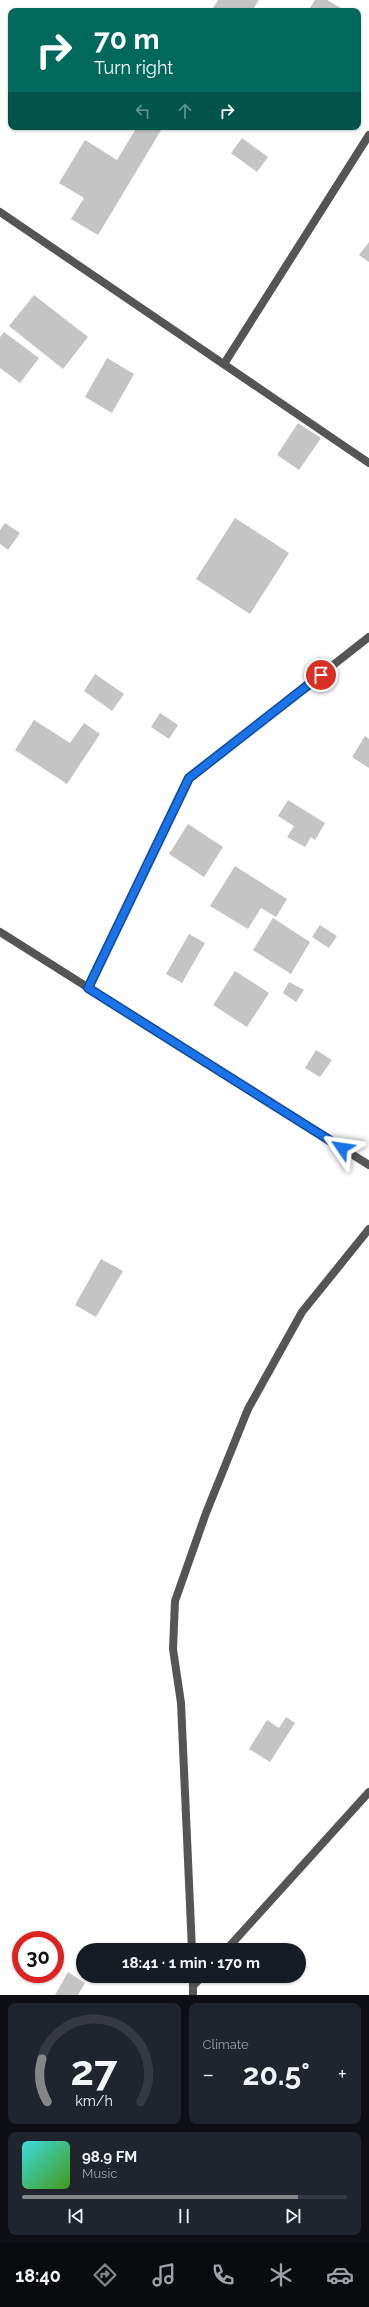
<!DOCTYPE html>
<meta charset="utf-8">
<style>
body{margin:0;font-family:Raleway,sans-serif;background:#20242c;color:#f1f3f6;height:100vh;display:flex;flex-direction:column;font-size:15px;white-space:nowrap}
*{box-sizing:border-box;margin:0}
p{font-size:13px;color:#9ea1a6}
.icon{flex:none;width:22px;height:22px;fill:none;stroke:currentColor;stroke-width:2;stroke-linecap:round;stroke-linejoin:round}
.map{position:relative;height:1995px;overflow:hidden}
.side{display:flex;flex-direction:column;gap:8px;padding:8px;background:#0d0f14;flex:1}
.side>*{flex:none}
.hud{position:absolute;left:8px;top:8px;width:353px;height:122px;border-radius:8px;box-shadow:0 1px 3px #0004;background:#00695c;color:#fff;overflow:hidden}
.speed{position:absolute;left:12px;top:1931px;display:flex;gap:8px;font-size:20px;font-weight:700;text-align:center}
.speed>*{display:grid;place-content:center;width:52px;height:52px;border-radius:50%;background:#171b24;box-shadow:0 1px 3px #0004;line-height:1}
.speed .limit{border:6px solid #d22;background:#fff;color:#111}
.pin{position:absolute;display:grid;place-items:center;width:34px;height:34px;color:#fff;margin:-17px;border:2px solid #fff;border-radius:50%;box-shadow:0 1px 4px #0007}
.me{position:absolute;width:44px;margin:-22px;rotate:302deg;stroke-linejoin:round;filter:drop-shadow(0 0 3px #0008)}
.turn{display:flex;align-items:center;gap:14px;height:84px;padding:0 20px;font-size:18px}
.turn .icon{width:52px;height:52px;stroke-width:2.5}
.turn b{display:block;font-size:28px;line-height:34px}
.lanes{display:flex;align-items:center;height:38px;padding:0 20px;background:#0003;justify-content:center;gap:20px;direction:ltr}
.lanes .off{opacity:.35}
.big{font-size:30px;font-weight:700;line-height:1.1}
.side .card{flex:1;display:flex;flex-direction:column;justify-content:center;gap:6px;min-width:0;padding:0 14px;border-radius:8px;background:#20242c}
.side .dial{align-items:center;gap:0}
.dial svg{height:104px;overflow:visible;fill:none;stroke:#363941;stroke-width:7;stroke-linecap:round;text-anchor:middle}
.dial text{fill:#f1f3f6;stroke:none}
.song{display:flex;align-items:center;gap:12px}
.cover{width:48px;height:48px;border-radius:6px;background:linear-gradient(135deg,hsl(180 70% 55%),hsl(100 70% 35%))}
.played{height:4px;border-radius:2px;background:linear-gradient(90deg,#858687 85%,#363941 85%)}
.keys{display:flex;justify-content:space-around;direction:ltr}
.heat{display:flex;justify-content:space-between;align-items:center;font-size:22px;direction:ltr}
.side .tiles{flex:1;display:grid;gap:8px;grid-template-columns:1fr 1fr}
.card:last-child{grid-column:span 2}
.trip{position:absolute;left:76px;top:1943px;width:230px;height:40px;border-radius:20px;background:#171b24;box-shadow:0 1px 3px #0004;font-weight:700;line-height:40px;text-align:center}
.dock{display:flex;height:64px;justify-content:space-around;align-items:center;background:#090b0e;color:#9ea1a6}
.dock .icon{width:28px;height:28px}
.dock .active{color:#858687}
.dock b{font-size:18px;color:#f1f3f6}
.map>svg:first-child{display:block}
.building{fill:#c4c4c4}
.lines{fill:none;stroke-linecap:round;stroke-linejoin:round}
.street{stroke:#555;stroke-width:8}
.route-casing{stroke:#114b97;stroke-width:10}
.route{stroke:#1a73e8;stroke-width:7}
</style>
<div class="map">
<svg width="369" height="1995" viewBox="0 0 369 1995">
<rect width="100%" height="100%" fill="#fff"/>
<!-- building -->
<g class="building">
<polygon points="218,0 259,0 252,11 211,11"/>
<polygon points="315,0 327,0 346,11 308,11"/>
<polygon points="137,127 163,127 98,235 71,219 84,198 59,183 85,140 117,160"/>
<polygon points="242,138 268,157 257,172 231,153"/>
<polygon points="369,242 369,262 359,255"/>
<polygon points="34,295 88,337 63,369 9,326"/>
<polygon points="4,332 39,358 20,383 0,368 0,337"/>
<polygon points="107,358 134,374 112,413 85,397"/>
<polygon points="298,423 321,438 299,470 277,455"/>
<polygon points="235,518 289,553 250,614 196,579"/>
<polygon points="5,523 20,533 8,550 0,544 0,530"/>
<polygon points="95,674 124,694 112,711 84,691"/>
<polygon points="160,713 178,725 169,739 151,727"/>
<polygon points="34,720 70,743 84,723 100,734 67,784 15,750"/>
<polygon points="365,736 369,739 369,768 352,757"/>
<polygon points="288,800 325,823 315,840 311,837 305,847 287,837 294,826 278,816"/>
<polygon points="188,824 223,847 204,877 169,854"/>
<polygon points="235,866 287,899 276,917 261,908 248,929 210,906"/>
<polygon points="273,918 310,942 291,974 253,950"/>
<polygon points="320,925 337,936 329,948 312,937"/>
<polygon points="189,934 205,943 182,983 166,974"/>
<polygon points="235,971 269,993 247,1027 213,1005"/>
<polygon points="289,982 304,990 296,1002 283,993"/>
<polygon points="316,1050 332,1060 320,1077 305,1068"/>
<polygon points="101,1259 123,1271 96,1317 75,1305"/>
<polygon points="286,1717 295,1723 270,1762 249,1749 267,1720 279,1728"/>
<polygon points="68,1972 85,1983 78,1995 55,1995"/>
</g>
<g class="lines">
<!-- street -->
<g class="street">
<polyline points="0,212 369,463"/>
<polyline points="224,364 369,135"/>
<polyline points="0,932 369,1165"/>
<polyline points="88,988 189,778 369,637"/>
<polyline points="192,1950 181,1703 173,1649 175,1601 206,1513 248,1409 302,1312 369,1229"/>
<polyline points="226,1950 369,1792"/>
<polyline points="193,1976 193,1995"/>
<polyline points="193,1986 202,1976"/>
</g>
</g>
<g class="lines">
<defs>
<polyline id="route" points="321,675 189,778 88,988 342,1148"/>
</defs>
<!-- route casing -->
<use href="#route" class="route-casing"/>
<!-- route -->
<use href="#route" class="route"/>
</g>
</svg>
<div class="speed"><div class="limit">30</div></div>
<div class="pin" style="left:321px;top:675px;background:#d93025"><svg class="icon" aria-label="arrive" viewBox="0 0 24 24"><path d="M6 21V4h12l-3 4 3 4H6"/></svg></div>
<svg class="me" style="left:342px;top:1148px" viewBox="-20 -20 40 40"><path d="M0-17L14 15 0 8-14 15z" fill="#1a73e8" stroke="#fff" stroke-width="4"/></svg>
<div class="trip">18:41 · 1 min · 170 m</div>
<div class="hud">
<div class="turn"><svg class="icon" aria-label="right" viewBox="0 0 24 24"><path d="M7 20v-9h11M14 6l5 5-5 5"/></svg><div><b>70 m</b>Turn right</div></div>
<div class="lanes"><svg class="icon off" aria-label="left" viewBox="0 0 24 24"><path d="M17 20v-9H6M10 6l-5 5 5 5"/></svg><svg class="icon off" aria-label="ahead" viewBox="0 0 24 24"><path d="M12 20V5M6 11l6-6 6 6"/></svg><svg class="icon" aria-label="right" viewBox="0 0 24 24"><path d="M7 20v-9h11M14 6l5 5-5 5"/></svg></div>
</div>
</div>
<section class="side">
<div class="tiles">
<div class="card dial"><svg viewBox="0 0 100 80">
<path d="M14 69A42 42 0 1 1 86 69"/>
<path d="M14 69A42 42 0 0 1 10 36" stroke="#858687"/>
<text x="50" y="56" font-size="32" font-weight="700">27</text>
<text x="50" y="72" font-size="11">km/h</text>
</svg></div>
<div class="card"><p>Climate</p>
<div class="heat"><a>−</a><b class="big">20.5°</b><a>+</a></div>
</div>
<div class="card">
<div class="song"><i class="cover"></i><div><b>98.9 FM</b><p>Music</p></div></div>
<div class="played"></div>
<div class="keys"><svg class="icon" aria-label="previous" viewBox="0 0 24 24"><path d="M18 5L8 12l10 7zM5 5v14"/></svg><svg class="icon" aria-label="pause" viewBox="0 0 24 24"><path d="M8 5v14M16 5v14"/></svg><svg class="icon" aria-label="next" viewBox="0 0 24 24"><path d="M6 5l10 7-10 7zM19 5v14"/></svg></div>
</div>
</div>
</section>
<nav class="dock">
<b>18:40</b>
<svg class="icon active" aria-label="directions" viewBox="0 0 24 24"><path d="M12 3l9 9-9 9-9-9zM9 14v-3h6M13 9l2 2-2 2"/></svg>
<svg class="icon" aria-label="music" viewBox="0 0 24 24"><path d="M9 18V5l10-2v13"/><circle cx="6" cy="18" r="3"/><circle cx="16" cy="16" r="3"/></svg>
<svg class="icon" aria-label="phone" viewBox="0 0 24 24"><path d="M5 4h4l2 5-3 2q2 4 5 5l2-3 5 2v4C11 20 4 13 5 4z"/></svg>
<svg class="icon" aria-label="climate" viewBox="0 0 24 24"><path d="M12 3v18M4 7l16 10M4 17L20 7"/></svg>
<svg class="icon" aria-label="car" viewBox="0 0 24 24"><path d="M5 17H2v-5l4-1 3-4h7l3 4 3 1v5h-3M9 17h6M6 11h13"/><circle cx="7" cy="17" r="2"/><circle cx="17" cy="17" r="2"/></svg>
</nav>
